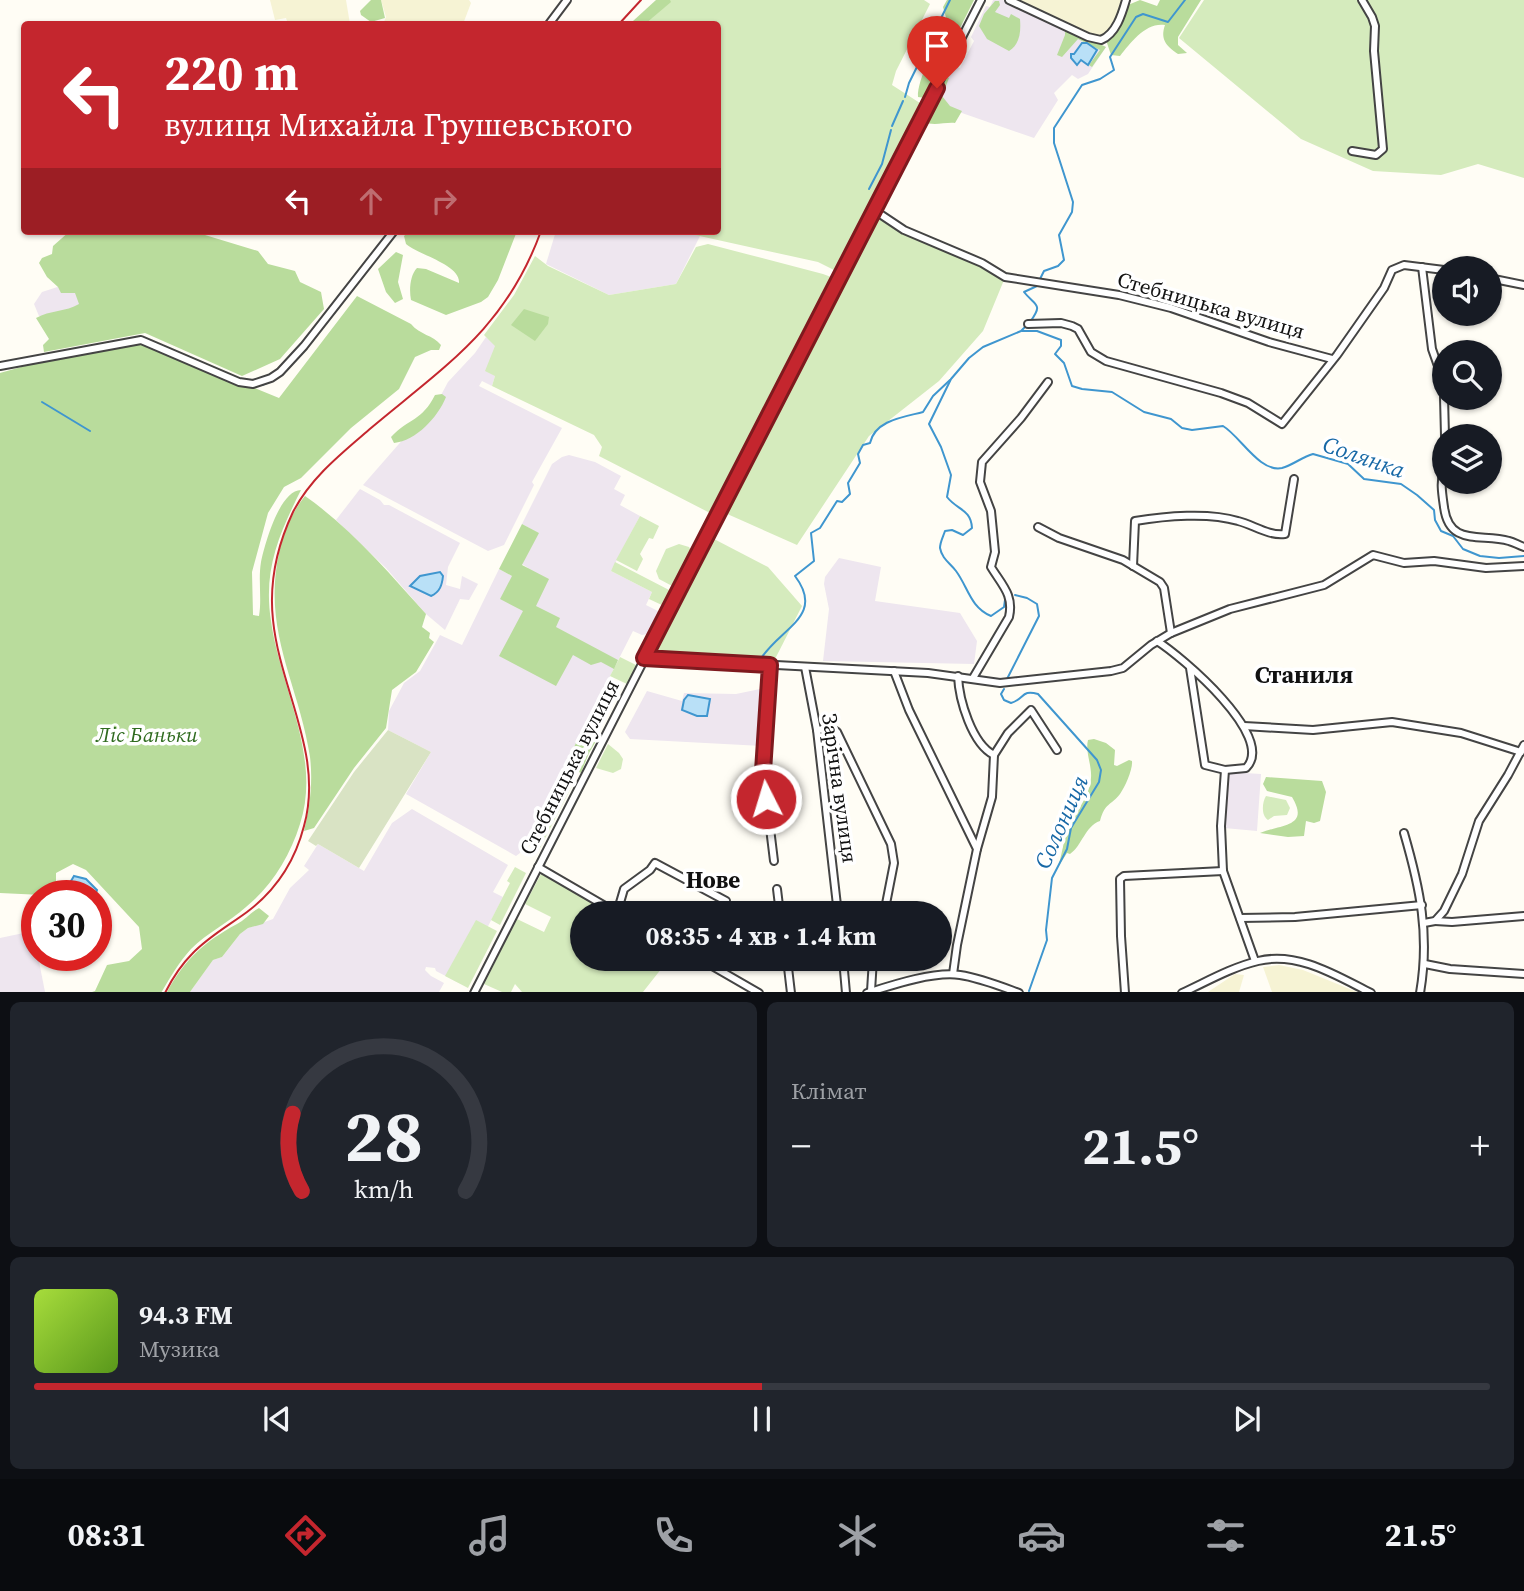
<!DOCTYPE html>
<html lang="uk">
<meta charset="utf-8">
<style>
body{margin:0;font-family:"Source Serif 4",serif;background:#20242c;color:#f1f3f6;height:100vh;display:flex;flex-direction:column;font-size:26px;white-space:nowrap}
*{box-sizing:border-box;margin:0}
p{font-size:23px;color:#9ea1a6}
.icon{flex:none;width:38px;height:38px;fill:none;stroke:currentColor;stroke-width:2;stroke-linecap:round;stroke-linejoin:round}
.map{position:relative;height:992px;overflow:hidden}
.sheet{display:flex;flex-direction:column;gap:10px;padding:10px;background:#0d0f14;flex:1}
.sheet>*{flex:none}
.banner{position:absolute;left:21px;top:21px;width:700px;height:214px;border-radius:7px;box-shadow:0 2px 5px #0004;background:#c4262e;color:#fff;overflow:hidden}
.buttons{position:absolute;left:1432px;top:256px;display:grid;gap:14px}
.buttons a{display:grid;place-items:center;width:70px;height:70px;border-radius:50%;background:#171b24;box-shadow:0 2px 5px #0004;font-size:35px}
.speed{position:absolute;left:21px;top:880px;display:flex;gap:14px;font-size:35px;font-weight:700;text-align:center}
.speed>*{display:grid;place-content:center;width:91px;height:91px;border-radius:50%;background:#171b24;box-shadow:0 2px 5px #0004;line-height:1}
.speed .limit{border:10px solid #d22;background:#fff;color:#111}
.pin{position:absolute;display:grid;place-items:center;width:60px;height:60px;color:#fff;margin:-72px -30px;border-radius:50% 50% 50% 0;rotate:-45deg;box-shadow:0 0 7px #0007}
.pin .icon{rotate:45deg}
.me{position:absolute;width:77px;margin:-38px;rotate:355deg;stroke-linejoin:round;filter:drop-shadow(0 0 5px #0008)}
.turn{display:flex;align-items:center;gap:24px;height:147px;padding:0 28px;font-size:32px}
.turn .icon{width:91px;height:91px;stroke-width:2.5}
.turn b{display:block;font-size:49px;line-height:60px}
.lanes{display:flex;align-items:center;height:66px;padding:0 28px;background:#0003;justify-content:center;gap:35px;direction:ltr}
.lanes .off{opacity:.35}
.big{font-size:52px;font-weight:700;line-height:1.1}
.sheet .card{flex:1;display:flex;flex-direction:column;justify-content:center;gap:10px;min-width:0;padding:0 24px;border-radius:10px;background:#20242c}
.sheet .dial{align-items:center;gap:0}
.dial svg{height:182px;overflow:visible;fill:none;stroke:#363941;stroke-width:7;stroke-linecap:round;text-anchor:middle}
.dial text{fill:#f1f3f6;stroke:none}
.song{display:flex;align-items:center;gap:21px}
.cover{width:84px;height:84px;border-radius:10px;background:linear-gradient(135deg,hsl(80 70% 55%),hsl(90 70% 35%))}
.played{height:7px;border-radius:4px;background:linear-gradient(90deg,#c4262e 50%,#363941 50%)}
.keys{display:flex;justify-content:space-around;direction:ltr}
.heat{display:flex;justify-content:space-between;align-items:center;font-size:38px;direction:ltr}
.sheet .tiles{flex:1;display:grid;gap:10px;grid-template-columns:1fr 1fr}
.card:last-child{grid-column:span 2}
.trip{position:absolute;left:570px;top:901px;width:382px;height:70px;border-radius:35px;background:#171b24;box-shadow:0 2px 5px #0004;font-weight:700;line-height:70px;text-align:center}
.tab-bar{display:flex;height:112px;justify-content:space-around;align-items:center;background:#090b0e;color:#9ea1a6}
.tab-bar .icon{width:49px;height:49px}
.tab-bar .on{color:#c4262e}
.tab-bar b{font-size:32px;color:#f1f3f6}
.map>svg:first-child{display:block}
.industrial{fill:#eee6ef}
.farmland{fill:#f6f3d4}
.green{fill:#d5ebbd}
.forest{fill:#b9dc9c}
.cemetery{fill:#d9e3c4}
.water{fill:#b9e0f7;stroke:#3f96cf;stroke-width:2}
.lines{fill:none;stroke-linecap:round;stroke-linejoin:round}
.stream{stroke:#3f96cf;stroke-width:2}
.minor-casing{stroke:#444;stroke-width:10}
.minor{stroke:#fff;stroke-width:6}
.rail{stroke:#c4262e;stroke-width:2}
.route-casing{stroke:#7f191e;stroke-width:18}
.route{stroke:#c4262e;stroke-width:12}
.labels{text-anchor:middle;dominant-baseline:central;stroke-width:7;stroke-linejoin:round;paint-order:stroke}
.street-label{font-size:21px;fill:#111;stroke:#fff}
.park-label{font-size:21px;font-style:italic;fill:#2f6b1f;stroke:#fff}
.water-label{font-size:23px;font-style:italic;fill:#1768a6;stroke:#fff}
.neighbourhood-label{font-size:23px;font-weight:bold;fill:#111;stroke:#fff}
.quarter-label{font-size:24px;font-weight:bold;fill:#111;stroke:#fff}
</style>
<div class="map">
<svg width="1524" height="993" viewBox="0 0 1524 993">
<rect width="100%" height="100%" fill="#fffdf5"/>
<!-- industrial -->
<g class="industrial">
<polygon points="993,0 1003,0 1106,47 1088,74 1078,79 1072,75 1054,93 1058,100 1034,138 936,104 953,67 960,68 974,41 971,37 986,6 990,7"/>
<polygon points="556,231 677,231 700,236 676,284 609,295 546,264"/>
<polygon points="79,280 90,306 60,316 39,316 34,304 42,292"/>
<polygon points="486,337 496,345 495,376 492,386 482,381 479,386 562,428 532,482 534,485 504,545 488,551 363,485 440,397 448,382 475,353"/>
<polygon points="569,455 595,462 621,476 614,489 625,495 620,505 640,516 611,571 652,592 646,605 660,612 648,634 642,635 633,631 520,853 516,856 406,794 431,752 388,730 389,711 404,683 420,671 440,635 462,645 499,569 512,576 528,568 522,564 538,533 522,524 552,464 562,457"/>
<polygon points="360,489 380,500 384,505 389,505 460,543 448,567 446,585 460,589 462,576 478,584 469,600 460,599 445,630 426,614 386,568 336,520"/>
<polygon points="839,558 881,567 875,601 960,613 977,641 974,664 823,661 829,609 824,584 825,577"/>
<polygon points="760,689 764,690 762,746 630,739 625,732 647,691 682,701 684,693 736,694"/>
<polygon points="1228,772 1261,774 1257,831 1224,828"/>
<polygon points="412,809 508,865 493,892 503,897 459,983 436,971 435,968 426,967 425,970 431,976 444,983 439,992 178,993 190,992 213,960 222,957 240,934 248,928 273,919 290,888 309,870 304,866 318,844 364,871 392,823"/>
<polygon points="33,931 45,992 0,992 0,938"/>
</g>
<!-- farmland -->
<g class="farmland">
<polygon points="270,0 346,0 350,24 288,24 286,18 275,20"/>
<polygon points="381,0 469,0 471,3 463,24 383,24 386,17"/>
<polygon points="1014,0 1124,0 1120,15 1109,32 1100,37"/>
<polygon points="1279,965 1303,970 1357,992 1272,992 1263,967"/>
<polygon points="1235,974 1244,975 1239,992 1208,992"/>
</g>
<!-- green -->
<g class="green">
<polygon points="663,0 924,0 930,4 896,71 892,85 923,105 838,272 818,262 677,231 718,231 718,24 634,24"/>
<polygon points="1204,0 1524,0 1524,178 1478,164 1441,175 1373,171 1301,139 1179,38"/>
<polygon points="877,219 881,219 914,239 985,267 1004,280 983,331 939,381 869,436 797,545 725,513"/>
<polygon points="708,244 823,274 831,277 833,281 714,511 710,513 599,456 602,447 594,435 492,386 495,376 485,371 495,346 484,335 514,295 535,256 548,266 609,295 676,284 696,247"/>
<polygon points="640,516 659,526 653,539 649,538 640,554 643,559 637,571 616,560"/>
<polygon points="714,539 768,567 802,606 773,663 656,657 654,652 710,542"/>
<polygon points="679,544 689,547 693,554 678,585 674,587 659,579 656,571 666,549"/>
<polygon points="615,562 671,591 673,594 666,607 649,599 652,592 611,571"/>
<polygon points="620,657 636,665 627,684 610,676"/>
<polygon points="608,744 619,753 623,759 621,769 613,773 596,768"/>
<polygon points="561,773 575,780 539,850 525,843"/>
<path d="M1266 796 1286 800 1290 808 1287 815 1274 816 1268 820C1261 816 1262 802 1266 796Z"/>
<polygon points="515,867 526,873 500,925 491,920 510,883 507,881"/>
<polygon points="541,874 611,913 583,914 583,959 669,959 643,992 522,992 515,984 511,992 502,992 484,984 517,919 544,932 551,917 525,904"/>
<polygon points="476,920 497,931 468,988 445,976"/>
</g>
<!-- forest -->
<g class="forest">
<polygon points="371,0 381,0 385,18 371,22 361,15 360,11"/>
<polygon points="656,0 670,0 671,2 645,24 632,24 633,21"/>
<path d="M947 0H974L925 98 918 97C917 79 937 42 949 28L943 7Z"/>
<path d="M1140 0 1157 6 1160 0H1201L1178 37V45L1187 53 1178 54C1166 46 1160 39 1165 25 1146 22 1131 42 1120 56L1111 55 1106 40 1128 5Z"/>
<path d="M995 1H999L1000 5 995 12 1009 18 1011 14 1020 19C1021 32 1020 44 1009 51L987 39 979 26 984 14Z"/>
<polygon points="1065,28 1106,47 1092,67 1089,65 1100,50 1078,39 1062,57 1057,55 1065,35"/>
<path d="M947 77 949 78 942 96 950 106 962 111 955 123C944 122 932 127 923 121Z"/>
<path d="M70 231H203L205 235 258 251 268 264 295 271 300 282 321 292 324 309 280 359 242 376 145 333 44 352 43 345 49 339 36 318C50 310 66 312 79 304L75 293H61L58 287 47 277 39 263 42 258 52 254 53 246Z"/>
<path d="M409 231H517L498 280 488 297 481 302 446 315 411 300C409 290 410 275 417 268L426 269 459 283C461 265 419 255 406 244L404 236Z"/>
<polygon points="396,252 403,255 398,282 403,299 395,303 386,292 378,269"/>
<path d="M357 296 411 324C420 335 433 335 441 345L439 350H431L415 357 399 389 351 428 301 478 284 487 268 513 252 572 253 615 259 616C262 599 258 580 261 562 265 543 280 490 301 490 279 534 263 570 271 621 280 687 322 757 300 824 290 856 272 886 246 907 229 922 207 933 191 949 179 962 170 978 161 993L92 992 95 991 107 965 129 961 142 949 139 927 86 870 73 864 56 873V885L42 895 0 893V373L39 362 141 342 279 398Z"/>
<polygon points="524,309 549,317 548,324 535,341 511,325"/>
<path d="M442 394 446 397C438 417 416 441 394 443L391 437C409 418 422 421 435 395Z"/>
<path d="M305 496C352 529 388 572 426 614L422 627 430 633 429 638 434 642 416 672 392 690 386 728 354 768 314 828 304 831C310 807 313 782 310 757 299 684 262 632 279 553 283 533 292 512 305 496Z"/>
<polygon points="522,524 539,533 522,565 549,579 536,606 560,618 556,627 618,660 614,669 601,662 591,665 573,655 556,686 499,656 523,611 500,599 512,576 499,569"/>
<polygon points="581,733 596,741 589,753 581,773 565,765"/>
<path d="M1094 739 1106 743 1115 750 1114 765 1117 766 1129 760 1132 761C1133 769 1125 787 1120 794 1111 806 1105 802 1100 821 1085 826 1082 846 1070 854L1067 853 1058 867C1062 855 1063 842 1068 829 1075 813 1090 796 1091 778 1092 765 1085 752 1088 740Z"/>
<path d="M1266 777 1322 781 1326 792 1320 821 1314 823 1306 821 1304 836 1288 837 1260 833C1282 824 1310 827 1292 797L1267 791 1263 784Z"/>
<path d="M259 908 269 916 263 924 248 928 240 934 222 957 213 960 190 992H167C185 959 204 942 237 924 245 920 251 912 259 908Z"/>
</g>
<!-- cemetery -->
<polygon class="cemetery" points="388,730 431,752 359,868 318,844 316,846 308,841 354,772"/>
<!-- water -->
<g class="water">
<polygon points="1082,43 1087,43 1097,50 1088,65 1081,60 1077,65 1071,58 1071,54 1074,54"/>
<path d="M440 572 443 576C442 585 440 592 431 596L410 586 420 576Z"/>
<polygon points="688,695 710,699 707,716 697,716 682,710 684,700"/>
<path d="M74 876 86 879 97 890 95 896C82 896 80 889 71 881Z"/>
</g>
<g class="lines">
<!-- stream -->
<g class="stream">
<polyline points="905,97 909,83 950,0"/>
<polyline points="892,126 903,101"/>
<polyline points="869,189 882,164 891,130"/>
<polyline points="1039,281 1044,271 1058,266 1064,260 1059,235 1072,212 1073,202 1054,143 1054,128 1082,85 1100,79 1114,70 1110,57 1136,17 1143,14 1168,22 1185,0"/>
<path d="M1030 322C1044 303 1035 306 1024 292L1037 286"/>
<path d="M1022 331H1037L1061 340V346L1055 354 1064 363 1072 386 1082 389 1112 392 1144 412 1171 419 1182 428 1192 430 1223 426C1240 436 1260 473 1282 468 1293 465 1302 457 1313 454L1348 464 1364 479 1401 484 1417 495 1434 510 1435 520 1441 531 1453 536 1463 549 1480 556 1499 558 1524 556"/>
<polyline points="262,385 271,381"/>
<polyline points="42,402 90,431"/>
<path d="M1005 600 1004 607 991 616C970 607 968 587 956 571 950 563 942 559 940 548 940 542 943 537 945 531L952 530 963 535 972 528C971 509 957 510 947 497L951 475 941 447 929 424 951 379 969 358 983 347 1021 331 1026 326"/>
<path d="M760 660C779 628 826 617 795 576L814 561 811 533 820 528 837 501 842 502 850 494 848 483 860 463 858 454 863 445 870 443C875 420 904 417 923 412L933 396 950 380"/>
<polyline points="1007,679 1039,616 1037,604 1027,598 1015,595"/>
<path d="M1004 689 1001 694 1004 700 1011 703C1025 699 1021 689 1038 694L1097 760 1101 770 1099 782 1071 828 1067 849 1052 878 1046 930 1047 940 1029 991"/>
</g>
<defs>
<g id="minor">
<path d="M1009 0 1088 37 1101 40C1116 34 1122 14 1126 0"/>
<polyline points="549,24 567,0"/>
<polyline points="1352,151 1376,155 1383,149 1374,51 1375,26 1372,17 1362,0"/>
<polyline points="874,210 904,230 982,263 1005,277 1119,295 1171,308 1269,342 1332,359"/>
<polyline points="1422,267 1432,349 1444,383"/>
<polyline points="1489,278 1524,285"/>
<polyline points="1028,324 1061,323 1072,326 1078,329 1091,352 1106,361 1221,393 1248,403 1282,424 1337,355 1384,288 1392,270 1404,265 1444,270"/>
<polyline points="0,366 141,340 239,382 253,384 271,378 280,372 304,346 394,231"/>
<polyline points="1444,397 1445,436"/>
<path d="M1444 469C1440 482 1442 493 1444 507 1449 547 1481 533 1509 541 1514 542 1518 545 1524 547"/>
<polyline points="1038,527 1059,538 1123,560 1160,582 1164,588 1171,633"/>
<path d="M1133 566 1135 521C1165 516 1209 512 1238 521 1254 525 1268 536 1285 534L1294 479"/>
<path d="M1157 641C1181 656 1277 737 1246 768L1225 770 1205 765 1190 668"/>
<polyline points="644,658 928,673 1000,683 1111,671 1123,668 1151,645 1171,633 1230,609 1324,585 1373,555 1404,563 1434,561 1486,568 1524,566"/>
<polyline points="770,665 763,771 774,861"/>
<polyline points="805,667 817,730 838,914"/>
<polyline points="894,671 909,710 977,849 957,945 953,974"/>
<path d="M958 676C959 700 972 744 994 755L992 797 977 849"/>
<path d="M973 678 1009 617C1014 595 1002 585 991 567L995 552 991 511 980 482 982 462 1021 418 1048 382"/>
<polyline points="1244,726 1313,730 1392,722 1461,733 1521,752"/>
<polyline points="817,730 831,728 837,732 891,844 894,863 884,914"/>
<polyline points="994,755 1008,733 1031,710 1057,750"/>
<polyline points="1225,770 1221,826 1223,871 1255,961"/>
<path d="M1404 833C1420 888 1430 935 1420 993"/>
<polyline points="538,867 619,914"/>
<polyline points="777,889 780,914"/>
<polyline points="617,913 624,889 650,870 655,863 726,901"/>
<polyline points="1240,918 1295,917 1422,905"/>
<polyline points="1435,921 1452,922 1524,916"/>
<polyline points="1424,923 1435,921 1444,911 1462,874 1479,821 1508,775 1524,745"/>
<polyline points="700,959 759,993"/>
<polyline points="787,959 791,993"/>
<polyline points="843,959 846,993"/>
<polyline points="1425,964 1450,969 1524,974"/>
<polyline points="871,991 873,959"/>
<polyline points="474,993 981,0"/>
<path d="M867 993C892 985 934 971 960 975 980 978 1000 986 1019 993"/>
<polyline points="1125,993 1121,936 1120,879 1124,876 1223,871"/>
<path d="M1182 993C1206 982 1232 967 1258 961 1298 951 1337 976 1371 993"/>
</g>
</defs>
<!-- minor casing -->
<use href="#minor" class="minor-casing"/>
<!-- minor -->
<use href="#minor" class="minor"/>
<!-- rail -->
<g class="rail">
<polyline points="619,24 641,0"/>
<path d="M165 993C172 979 181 965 192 954 208 937 228 926 247 912 275 891 295 861 304 826 324 755 280 690 273 620 269 583 277 546 293 512 311 477 342 453 371 428 446 365 506 328 541 231"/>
</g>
</g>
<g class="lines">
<defs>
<polyline id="route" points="766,799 763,771 770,665 644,658 937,88"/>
</defs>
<!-- route casing -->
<use href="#route" class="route-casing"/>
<!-- route -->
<use href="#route" class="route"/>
</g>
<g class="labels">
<!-- street labels -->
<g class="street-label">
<text transform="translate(1211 305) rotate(16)">Стебницька вулиця</text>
<text transform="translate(569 767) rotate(-63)">Стебницька вулиця</text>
<text transform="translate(840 788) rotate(82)">Зарічна вулиця</text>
</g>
<!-- park labels -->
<g class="park-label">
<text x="147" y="734">Ліс Баньки</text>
</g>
<!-- water labels -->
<g class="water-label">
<text transform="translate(1364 457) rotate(19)">Солянка</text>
<text transform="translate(1061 822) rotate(-66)">Солониця</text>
</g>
<!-- neighbourhood labels -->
<g class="neighbourhood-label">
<text x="713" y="880">Нове</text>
</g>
<!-- quarter labels -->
<g class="quarter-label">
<text x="1304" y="674">Станиля</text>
</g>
</g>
</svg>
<div class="buttons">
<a><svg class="icon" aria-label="sound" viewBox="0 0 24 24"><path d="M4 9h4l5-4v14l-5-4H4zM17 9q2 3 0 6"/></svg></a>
<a><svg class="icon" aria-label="search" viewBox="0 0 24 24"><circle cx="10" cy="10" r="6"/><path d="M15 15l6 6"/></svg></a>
<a><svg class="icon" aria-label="layers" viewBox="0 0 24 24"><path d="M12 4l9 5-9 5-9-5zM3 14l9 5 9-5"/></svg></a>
</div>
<div class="speed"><div class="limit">30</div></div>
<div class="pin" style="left:937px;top:88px;background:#d93025"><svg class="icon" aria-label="arrive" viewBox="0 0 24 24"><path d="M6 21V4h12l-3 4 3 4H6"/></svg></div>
<svg class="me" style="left:766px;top:799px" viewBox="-20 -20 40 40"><circle r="17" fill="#c4262e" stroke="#fff" stroke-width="3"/><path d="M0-11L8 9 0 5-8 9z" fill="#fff"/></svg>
<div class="trip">08:35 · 4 хв · 1.4 km</div>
<div class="banner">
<div class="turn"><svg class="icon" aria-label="left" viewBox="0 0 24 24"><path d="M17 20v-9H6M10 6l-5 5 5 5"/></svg><div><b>220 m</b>вулиця Михайла Грушевського</div></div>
<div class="lanes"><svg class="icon" aria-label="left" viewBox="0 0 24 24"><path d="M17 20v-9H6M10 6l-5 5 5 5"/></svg><svg class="icon off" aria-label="ahead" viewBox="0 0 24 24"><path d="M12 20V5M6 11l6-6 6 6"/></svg><svg class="icon off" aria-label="right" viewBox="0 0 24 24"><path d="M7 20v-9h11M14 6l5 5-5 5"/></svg></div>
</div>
</div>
<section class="sheet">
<div class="tiles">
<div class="card dial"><svg viewBox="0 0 100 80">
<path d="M14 69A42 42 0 1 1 86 69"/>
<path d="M14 69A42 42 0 0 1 10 35" stroke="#c4262e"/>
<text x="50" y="56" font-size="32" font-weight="700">28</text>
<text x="50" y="72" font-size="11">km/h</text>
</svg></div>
<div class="card"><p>Клімат</p>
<div class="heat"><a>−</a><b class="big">21.5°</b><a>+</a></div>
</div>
<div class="card">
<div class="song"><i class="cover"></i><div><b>94.3 FM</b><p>Музика</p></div></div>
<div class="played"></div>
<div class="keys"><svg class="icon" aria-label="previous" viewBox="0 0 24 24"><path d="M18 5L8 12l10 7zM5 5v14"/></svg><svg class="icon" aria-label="pause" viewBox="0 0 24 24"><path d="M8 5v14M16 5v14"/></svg><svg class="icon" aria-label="next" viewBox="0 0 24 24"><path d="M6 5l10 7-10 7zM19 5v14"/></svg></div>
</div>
</div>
</section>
<nav class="tab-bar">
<b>08:31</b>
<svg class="icon on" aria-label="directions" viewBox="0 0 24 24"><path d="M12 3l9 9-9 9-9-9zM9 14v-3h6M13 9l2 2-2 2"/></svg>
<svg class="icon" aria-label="music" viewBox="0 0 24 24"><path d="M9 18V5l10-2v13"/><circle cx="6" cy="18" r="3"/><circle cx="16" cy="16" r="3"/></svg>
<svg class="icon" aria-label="phone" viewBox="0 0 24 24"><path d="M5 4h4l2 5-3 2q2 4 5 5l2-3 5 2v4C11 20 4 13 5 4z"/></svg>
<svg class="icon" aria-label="climate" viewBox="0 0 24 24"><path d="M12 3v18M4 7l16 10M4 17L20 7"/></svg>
<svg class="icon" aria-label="car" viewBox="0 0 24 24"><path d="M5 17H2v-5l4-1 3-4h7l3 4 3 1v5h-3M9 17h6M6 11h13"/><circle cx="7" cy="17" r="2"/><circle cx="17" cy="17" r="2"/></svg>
<svg class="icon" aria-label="filters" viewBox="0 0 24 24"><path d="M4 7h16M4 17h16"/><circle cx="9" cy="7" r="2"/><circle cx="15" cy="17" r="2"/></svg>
<b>21.5°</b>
</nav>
